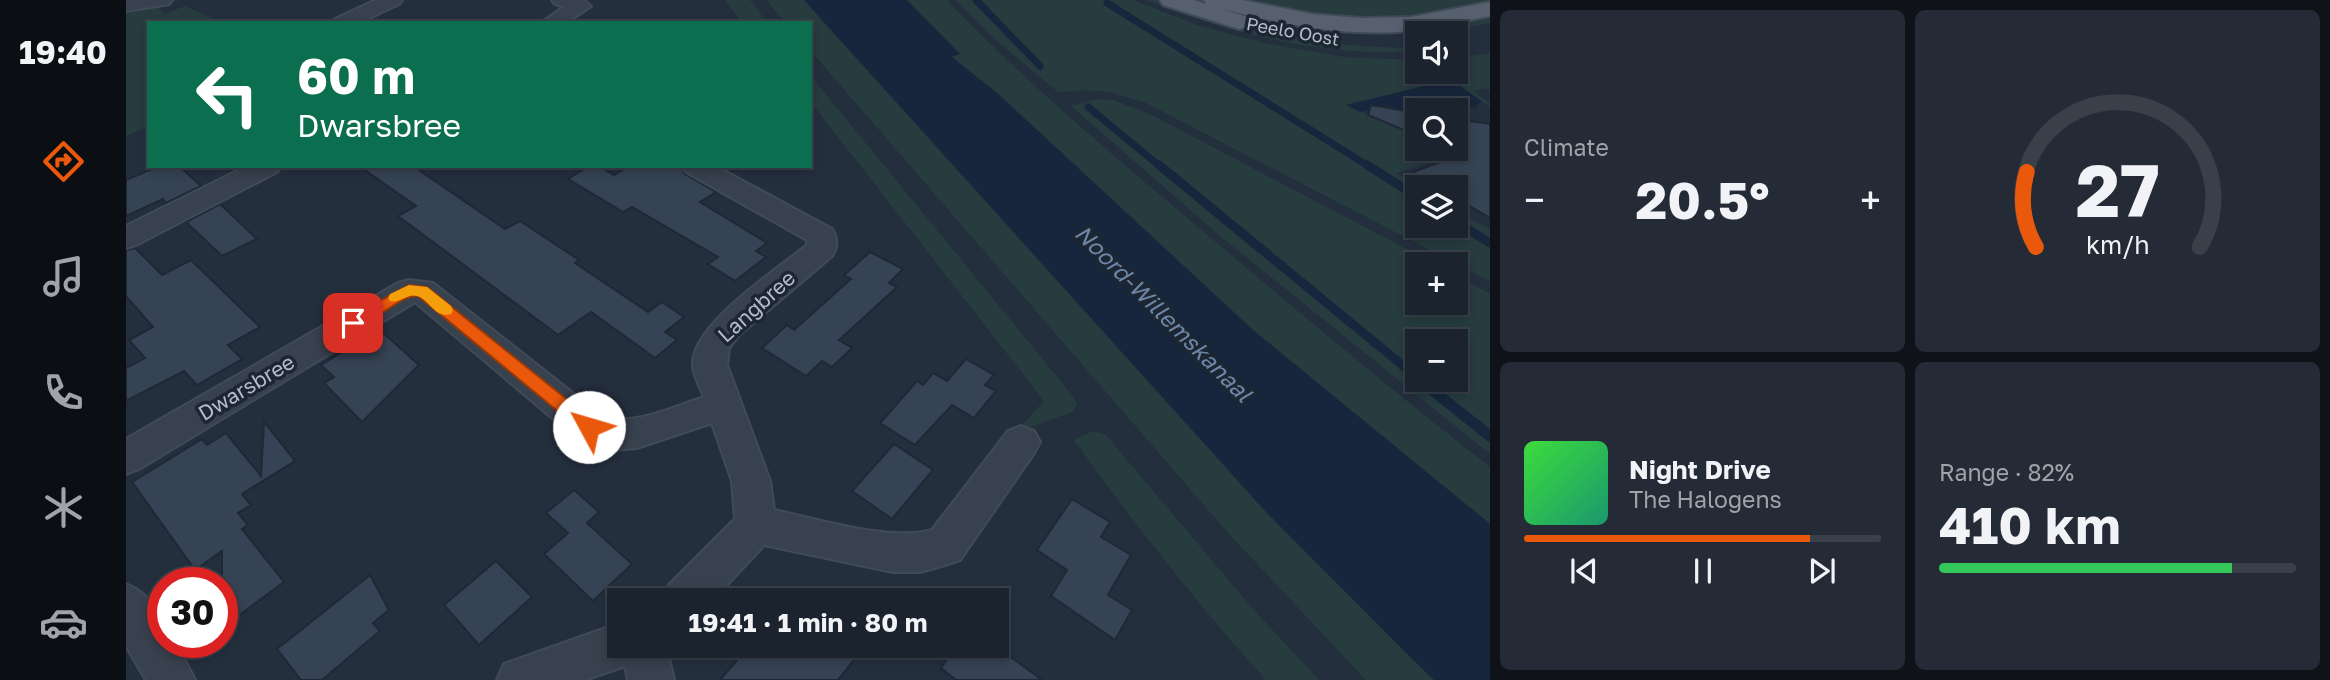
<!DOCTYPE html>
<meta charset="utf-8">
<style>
body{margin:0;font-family:"Golos Text",sans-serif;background:#242b36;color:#f1f3f6;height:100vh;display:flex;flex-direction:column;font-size:26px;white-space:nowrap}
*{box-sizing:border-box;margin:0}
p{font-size:23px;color:#a0a4aa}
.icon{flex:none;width:38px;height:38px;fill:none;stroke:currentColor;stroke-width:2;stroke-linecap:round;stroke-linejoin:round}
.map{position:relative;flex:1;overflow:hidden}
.side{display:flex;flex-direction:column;gap:10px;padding:10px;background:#0f1319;width:840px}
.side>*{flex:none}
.hud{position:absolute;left:21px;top:21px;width:665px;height:147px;border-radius:0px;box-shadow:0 4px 10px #0003,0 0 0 2px #39404a;background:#0b6e4f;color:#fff;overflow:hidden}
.buttons{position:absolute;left:1279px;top:21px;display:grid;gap:14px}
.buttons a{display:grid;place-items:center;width:63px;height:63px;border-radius:0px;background:#1b232e;box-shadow:0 4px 10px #0003,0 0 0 2px #39404a;font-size:35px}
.speed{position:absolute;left:21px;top:567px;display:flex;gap:14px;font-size:35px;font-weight:700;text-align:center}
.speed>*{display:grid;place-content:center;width:91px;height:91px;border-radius:50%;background:#1b232e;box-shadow:0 4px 10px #0003,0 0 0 2px #39404a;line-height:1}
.speed .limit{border:10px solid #d22;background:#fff;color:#111}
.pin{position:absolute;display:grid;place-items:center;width:60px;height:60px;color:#fff;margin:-30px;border-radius:14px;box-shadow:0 4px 10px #0006}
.me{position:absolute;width:77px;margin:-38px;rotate:309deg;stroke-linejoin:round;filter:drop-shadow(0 0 5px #0008)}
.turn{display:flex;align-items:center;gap:24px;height:147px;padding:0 35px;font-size:32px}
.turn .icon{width:91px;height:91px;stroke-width:2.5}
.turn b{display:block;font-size:49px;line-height:60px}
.big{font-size:52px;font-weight:700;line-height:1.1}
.side .card{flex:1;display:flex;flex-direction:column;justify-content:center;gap:10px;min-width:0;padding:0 24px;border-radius:10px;background:#242b36}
.side .dial{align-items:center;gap:0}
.dial svg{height:182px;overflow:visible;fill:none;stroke:#39404a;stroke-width:7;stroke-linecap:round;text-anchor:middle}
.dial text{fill:#f1f3f6;stroke:none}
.song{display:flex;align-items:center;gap:21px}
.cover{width:84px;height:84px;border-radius:10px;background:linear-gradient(135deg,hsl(120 70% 55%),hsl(160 70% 35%))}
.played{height:7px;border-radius:4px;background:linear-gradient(90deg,#ea580c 80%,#39404a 80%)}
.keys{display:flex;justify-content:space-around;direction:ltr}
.heat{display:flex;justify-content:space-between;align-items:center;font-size:38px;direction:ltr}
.charge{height:10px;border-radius:5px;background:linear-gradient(90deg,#34c759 82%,#39404a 0)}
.side .tiles{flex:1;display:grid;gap:10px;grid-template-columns:repeat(2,1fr)}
.trip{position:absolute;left:481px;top:588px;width:402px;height:70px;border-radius:0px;background:#1b232e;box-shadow:0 4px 10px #0003,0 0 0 2px #39404a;font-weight:700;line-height:70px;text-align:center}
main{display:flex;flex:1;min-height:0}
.tab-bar{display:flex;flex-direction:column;width:126px;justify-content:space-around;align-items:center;background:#0b0e12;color:#a0a4aa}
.tab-bar .icon{width:49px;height:49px}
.tab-bar .selected{color:#ea580c}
.tab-bar b{font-size:32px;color:#f1f3f6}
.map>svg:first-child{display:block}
.green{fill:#263c3f;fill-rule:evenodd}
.water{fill:#17263c}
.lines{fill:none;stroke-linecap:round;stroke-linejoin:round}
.stream-far2{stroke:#17263c;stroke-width:7}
.stream-far1{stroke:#17263c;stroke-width:9}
.stream{stroke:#17263c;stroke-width:11}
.building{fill:#364354;stroke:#1f2835;stroke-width:2}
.street-casing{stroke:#414a57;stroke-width:4}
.primary-casing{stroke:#414a57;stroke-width:4}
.street{fill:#38414e;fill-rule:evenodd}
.primary{fill:#56606e;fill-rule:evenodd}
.route{fill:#ea580c;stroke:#983908;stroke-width:2}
.slow{fill:#f59e0b}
.labels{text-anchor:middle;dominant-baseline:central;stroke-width:7;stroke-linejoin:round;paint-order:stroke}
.far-street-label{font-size:18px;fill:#b4bcc9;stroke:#1d2633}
.street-label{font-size:21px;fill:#b4bcc9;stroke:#1d2633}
.water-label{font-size:23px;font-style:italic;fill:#6d86a8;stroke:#1d2633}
</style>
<main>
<nav class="tab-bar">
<b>19:40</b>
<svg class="icon selected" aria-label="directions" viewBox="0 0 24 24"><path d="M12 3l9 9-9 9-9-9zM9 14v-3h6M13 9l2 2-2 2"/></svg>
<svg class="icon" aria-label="music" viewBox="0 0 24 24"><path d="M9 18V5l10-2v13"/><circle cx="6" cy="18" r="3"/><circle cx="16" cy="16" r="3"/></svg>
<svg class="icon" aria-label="phone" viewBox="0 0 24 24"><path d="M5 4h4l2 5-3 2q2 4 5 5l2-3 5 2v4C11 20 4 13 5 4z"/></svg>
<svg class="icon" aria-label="climate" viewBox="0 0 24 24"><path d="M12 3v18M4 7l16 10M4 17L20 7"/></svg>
<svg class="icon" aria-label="car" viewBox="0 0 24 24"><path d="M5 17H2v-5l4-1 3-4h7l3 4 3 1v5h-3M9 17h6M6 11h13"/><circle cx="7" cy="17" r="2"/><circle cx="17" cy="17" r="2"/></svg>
</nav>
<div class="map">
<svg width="1364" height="680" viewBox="0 0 1364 680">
<rect width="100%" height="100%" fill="#242f3e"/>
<!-- green -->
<g class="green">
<polygon points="599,0 624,0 642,23 616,23"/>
<polygon points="640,0 678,0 1141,513 1308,680 1240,680 1103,534 684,50 684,23 660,23"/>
<path d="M781 0H821C903 86 995 162 1085 238 1177 316 1269 393 1364 467V524L1127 330 871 93 825 57 833 54Z"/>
<polygon points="830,0 1007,0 1071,25 1138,43 1218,57 1291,60 1292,72 1330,72 1330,58 1364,53 1364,90 1359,88 1347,91 1364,103 1364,107 1330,83 1319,81 1220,105 1291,136 1292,149 1323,149 1333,153 1270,173 1294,187 1292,187 1292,226 1330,226 1330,209 1364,230 1364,281 1020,103 983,92 962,90 932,92 871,41"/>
<path d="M1021 0H1031C1115 33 1201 48 1291 48V52C1200 56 1105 35 1021 0Z"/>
<path d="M1065 0H1080L1191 24 1364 13V23C1263 44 1162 32 1065 0Z"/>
<polygon points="1098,0 1364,0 1364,5 1293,20 1188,18"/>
<polygon points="31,4 38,14 59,6 97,23 23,23 23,126 0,136 0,9"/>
<polygon points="684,75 946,395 951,405 946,412 890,432 918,401 684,101"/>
<path d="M972 99 987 100 1026 115 1309 264H1292V303H1330V275L1364 294V454L1094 236 945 106ZM1330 341V380H1292V341Z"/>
<path d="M966 431 979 434 1127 609 1193 680H1140C1071 604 1008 523 948 440Z"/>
</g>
<!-- water -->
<g class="water">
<polygon points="678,0 781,0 834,54 826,57 871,93 1127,330 1364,524 1364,680 1308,680 1285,658 1141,513"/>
<polygon points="1319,81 1330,83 1355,101 1349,108 1314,103 1276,110 1260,106 1234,112 1220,105"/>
</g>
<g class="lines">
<!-- stream-far2 -->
<g class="stream-far2">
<polyline points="850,0 914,66"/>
<polyline points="981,3 1244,167"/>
<polyline points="962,107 1035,167"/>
</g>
<!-- stream-far1 -->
<g class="stream-far1">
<polyline points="1033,165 1292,378"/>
<polyline points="1241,165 1292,197"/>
<polyline points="1330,222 1364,243"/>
<polyline points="1294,380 1303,387"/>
</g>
<!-- stream -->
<polyline class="stream" points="1301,386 1364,436"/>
</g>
<!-- building -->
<g class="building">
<polygon points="1245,105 1292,113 1292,136 1242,115"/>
<polygon points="1330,119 1364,124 1364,218 1330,198 1330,187 1313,187 1287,172 1336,154 1323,149 1330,149"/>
<polygon points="33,166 53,166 75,186 40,203 37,199 0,216 0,180"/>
<polygon points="233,166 287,166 379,229 394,221 453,260 449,263 522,312 536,302 558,317 539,332 551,340 529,358 465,312 432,335 272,216 290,206"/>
<polygon points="463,166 472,166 488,175 503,166 554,166 559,174 590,192 574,202 641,243 630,251 640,257 609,281 582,264 592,257 506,207 497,212 442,179"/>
<polygon points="94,204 131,239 96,256 60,222"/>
<polygon points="9,248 36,275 65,260 134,327 102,345 116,359 71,385 58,371 0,401 0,368 19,358 3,340 27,327 0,296 0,250"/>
<polygon points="744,252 777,269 763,283 771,287 713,340 726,348 706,367 696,361 680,376 636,348 661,325 668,330 725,279 718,275"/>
<polygon points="253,329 293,365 236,422 198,383 208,377 195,365"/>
<polygon points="840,359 868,375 859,385 870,391 848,418 826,405 789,445 754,423 791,381 797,385 807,373 821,381"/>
<polygon points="138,422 169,461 116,494 125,505 112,513 122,525 116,529 158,582 96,628 96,551 69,570 6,482 76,439 81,445 100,433 135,476"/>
<polygon points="768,444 807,470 766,519 726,491"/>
<polygon points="448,490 473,512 461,523 506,564 467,601 418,554 442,533 420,513"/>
<polygon points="946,499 984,522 975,537 1005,555 982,595 1006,610 989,640 925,596 941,570 911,550"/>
<polygon points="370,561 406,597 353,645 318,605"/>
<polygon points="244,575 263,610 247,623 254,631 196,680 175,680 151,649"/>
<polygon points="623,646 650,646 661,655 674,646 713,646 729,659 712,680 594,680"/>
<polygon points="830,646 870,646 916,680 830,680 815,668"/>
</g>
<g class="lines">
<defs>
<g id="street">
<polygon points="0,0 46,0 43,4 0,11"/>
<polygon points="250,0 276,0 273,4 233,23 206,23 209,19"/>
<polygon points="426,0 457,0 465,6 440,23 415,23 438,7 429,4"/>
<polygon points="121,166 155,166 151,172 10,245 0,248 0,226"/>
<path d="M556 166H589L706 229C712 239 712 247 706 256L612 336 603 348 601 365 644 481 648 510C692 519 764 542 806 530L882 431 895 426 908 431 914 442 908 453 834 560 819 565 794 572H767L638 545 587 600H536L543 585 609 519 606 481 586 423 511 448 486 450 450 438 289 302 13 469 0 474V439L272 283 283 280 307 283 476 416C507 427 547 407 578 397 574 387 568 376 567 366 563 326 652 269 681 245V240L560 172Z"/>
<path d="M0 584C25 594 37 616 37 642H49L69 680H20L0 646Z"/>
<polygon points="494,623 494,646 540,646 548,680 502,680 499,666 459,680 371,680 378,664"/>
</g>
<path id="primary" d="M1034 0H1068L1080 4 1078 0H1116L1186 14 1235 18 1285 17 1364 2V16C1338 21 1311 29 1284 31 1221 37 1158 25 1097 9L1121 17 1125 22 1121 27 1113 29 1037 5Z"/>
</defs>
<!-- street casing -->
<use href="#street" class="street-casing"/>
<!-- primary casing -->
<use href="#primary" class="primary-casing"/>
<!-- street -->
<use href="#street" class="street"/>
<!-- primary -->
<use href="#primary" class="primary"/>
</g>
<!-- route -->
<path class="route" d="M283 285 301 287 469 422 472 427 469 432 463 434 457 432 292 296C269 295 242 333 221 327L219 323 221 319Z"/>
<!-- slow -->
<path class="slow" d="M283 285 301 287 325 306 327 310 325 314C309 319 304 300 291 296 281 293 274 304 264 301L262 298 264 294Z"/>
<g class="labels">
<!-- far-street labels -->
<g class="far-street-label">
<text transform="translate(1167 31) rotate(10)">Peelo Oost</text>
</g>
<!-- street labels -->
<g class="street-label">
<text transform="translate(630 306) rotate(-42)">Langbree</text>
<text transform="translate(120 387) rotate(-31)">Dwarsbree</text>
</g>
<!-- water labels -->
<g class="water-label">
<text transform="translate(1038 313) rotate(45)">Noord-Willemskanaal</text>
</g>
</g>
</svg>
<div class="buttons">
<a><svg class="icon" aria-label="sound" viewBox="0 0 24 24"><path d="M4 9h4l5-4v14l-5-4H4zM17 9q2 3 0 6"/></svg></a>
<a><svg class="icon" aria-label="search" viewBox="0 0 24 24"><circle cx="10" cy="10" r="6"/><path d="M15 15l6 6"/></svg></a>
<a><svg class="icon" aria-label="layers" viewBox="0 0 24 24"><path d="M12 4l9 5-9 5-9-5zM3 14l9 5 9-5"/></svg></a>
<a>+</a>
<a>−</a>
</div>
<div class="speed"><div class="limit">30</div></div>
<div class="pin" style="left:227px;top:323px;background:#d93025"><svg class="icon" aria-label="arrive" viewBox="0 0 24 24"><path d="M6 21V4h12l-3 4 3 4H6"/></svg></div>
<svg class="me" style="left:463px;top:427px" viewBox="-20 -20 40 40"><circle r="19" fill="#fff"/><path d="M0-13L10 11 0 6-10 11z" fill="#ea580c"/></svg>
<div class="trip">19:41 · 1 min · 80 m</div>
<div class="hud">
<div class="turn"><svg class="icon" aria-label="left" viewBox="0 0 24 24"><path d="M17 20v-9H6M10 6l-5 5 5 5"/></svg><div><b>60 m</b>Dwarsbree</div></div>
</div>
</div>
<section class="side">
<div class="tiles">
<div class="card"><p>Climate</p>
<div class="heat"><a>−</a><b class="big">20.5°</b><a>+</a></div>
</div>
<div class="card dial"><svg viewBox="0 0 100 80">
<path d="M14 69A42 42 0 1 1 86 69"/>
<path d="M14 69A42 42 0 0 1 10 36" stroke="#ea580c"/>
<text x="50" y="56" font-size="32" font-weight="700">27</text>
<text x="50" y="72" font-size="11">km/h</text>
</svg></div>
<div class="card">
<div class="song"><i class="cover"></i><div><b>Night Drive</b><p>The Halogens</p></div></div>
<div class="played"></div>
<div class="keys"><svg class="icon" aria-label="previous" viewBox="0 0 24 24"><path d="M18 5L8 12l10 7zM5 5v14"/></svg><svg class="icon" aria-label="pause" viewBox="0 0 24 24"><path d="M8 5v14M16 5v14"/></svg><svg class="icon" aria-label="next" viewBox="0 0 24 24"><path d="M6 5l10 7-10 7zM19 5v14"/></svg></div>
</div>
<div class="card"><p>Range · 82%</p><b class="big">410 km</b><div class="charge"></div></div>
</div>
</section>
</main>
